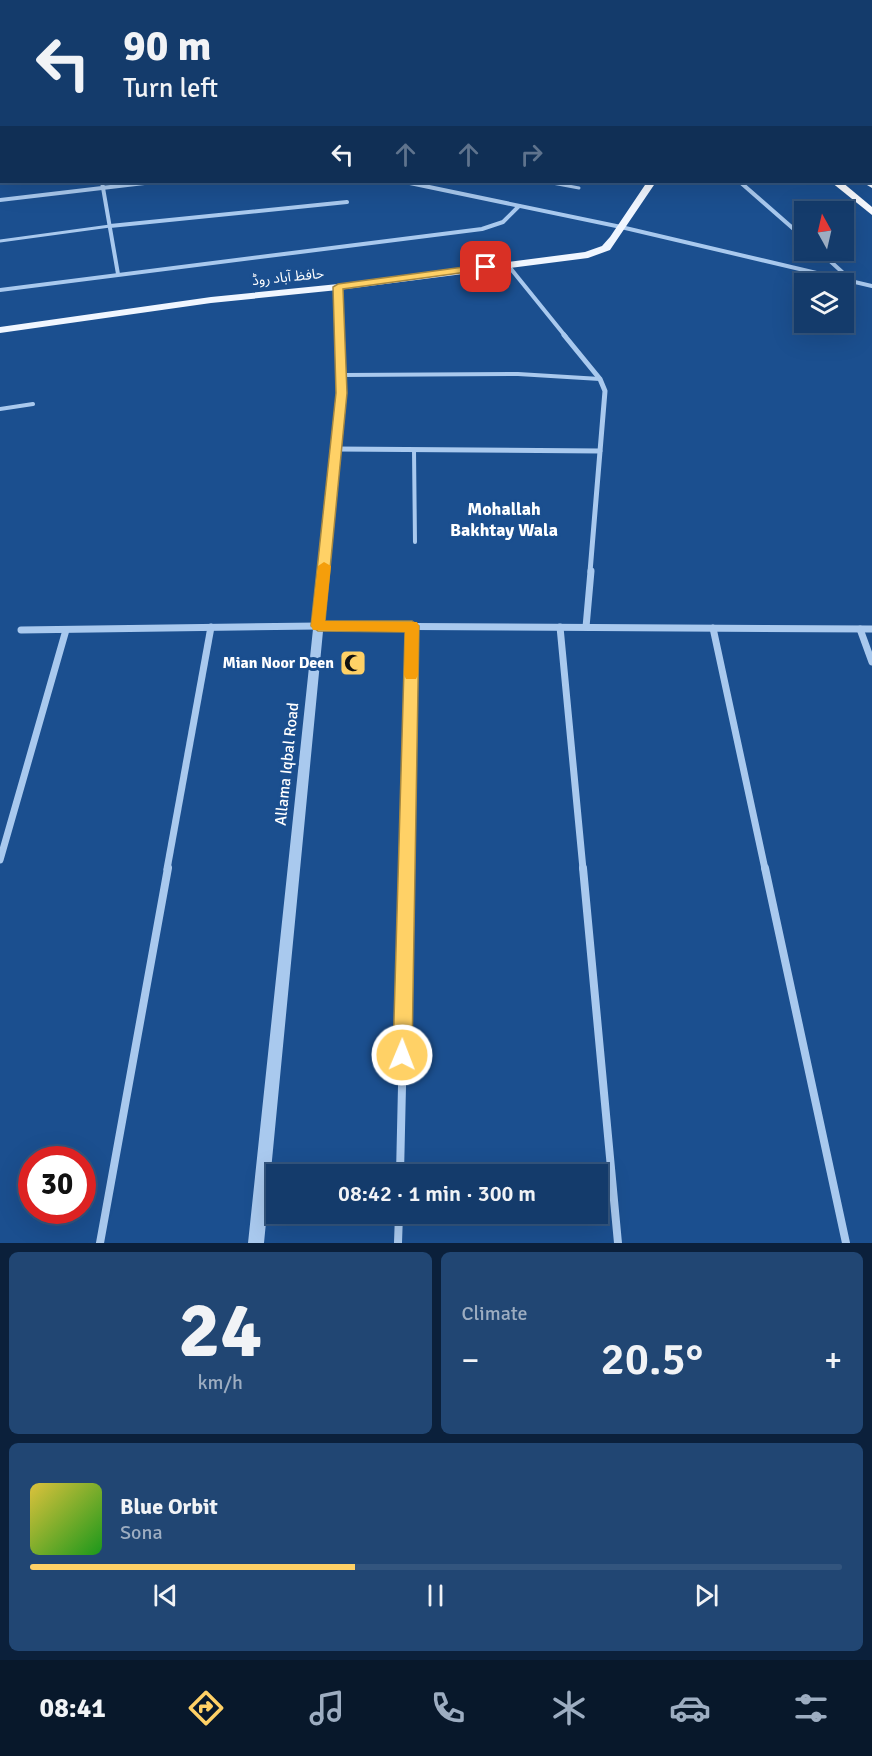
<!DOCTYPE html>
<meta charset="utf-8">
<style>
body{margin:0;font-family:Signika,"Noto Sans Arabic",sans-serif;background:#214673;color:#f1f3f6;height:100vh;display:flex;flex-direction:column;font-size:22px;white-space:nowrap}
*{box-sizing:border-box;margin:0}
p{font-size:20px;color:#9dadc1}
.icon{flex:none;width:33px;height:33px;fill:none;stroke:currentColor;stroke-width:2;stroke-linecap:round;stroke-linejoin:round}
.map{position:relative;height:1243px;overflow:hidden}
.drawer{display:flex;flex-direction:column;gap:9px;padding:9px;background:#0b203b;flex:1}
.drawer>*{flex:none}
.top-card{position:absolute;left:0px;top:0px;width:873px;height:183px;box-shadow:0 6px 24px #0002,0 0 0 2px #33557e;background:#143b6b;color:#f1f3f6;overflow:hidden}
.needle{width:39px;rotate:352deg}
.tools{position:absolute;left:794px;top:201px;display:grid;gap:12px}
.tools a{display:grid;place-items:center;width:60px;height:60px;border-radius:0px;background:#143b6b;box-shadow:0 6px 24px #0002,0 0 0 2px #33557e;font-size:30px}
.speed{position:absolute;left:18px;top:1146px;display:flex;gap:12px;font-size:30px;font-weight:700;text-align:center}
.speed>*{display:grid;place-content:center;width:78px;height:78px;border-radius:50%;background:#143b6b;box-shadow:0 6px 24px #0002,0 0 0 2px #33557e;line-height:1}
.speed .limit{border:9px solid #d22;background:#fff;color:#111}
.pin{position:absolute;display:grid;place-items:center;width:51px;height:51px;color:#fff;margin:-26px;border-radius:12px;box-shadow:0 3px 9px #0006}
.me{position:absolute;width:66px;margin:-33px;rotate:1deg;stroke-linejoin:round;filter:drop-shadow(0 0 4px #0008)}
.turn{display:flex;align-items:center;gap:21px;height:126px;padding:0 24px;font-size:27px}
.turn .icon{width:78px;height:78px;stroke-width:2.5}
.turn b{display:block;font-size:42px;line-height:51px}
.lanes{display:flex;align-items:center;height:57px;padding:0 24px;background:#0003;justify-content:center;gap:30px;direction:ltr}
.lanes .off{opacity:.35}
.big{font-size:45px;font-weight:600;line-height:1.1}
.drawer .tile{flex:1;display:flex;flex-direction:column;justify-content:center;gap:9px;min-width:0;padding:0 21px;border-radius:9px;background:#214673}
.drawer .dial{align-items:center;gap:0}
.dial b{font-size:78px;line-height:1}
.song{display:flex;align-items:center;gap:18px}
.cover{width:72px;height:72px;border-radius:9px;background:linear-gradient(135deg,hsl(50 70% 55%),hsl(120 70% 35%))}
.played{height:6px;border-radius:3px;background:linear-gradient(90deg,#ffd166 40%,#33557e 40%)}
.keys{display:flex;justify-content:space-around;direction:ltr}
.heat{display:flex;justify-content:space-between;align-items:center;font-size:33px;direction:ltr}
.drawer .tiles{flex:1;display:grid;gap:9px;grid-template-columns:1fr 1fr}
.tile:last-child{grid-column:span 2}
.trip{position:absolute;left:266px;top:1164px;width:342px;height:60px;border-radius:0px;background:#143b6b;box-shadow:0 6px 24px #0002,0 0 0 2px #33557e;font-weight:600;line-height:60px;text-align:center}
.tabs{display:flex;height:96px;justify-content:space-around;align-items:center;background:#08182b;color:#9dadc1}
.tabs .icon{width:42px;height:42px}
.tabs .current{color:#ffd166}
.tabs b{font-size:27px;color:#f1f3f6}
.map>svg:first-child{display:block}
.green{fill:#2e69ad}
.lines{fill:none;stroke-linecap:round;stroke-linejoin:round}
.service-far1{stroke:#a9c9ee;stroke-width:3}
.service{stroke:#a9c9ee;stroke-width:4}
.minor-far4{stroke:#a9c9ee;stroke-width:3}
.minor-far3{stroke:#a9c9ee;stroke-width:4}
.minor-far2{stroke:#a9c9ee;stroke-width:5}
.minor-far1{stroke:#a9c9ee;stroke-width:7}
.minor{stroke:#a9c9ee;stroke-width:8}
.tertiary{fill:#a9c9ee;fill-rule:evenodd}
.primary{fill:#f0f6ff;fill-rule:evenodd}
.trunk{fill:#f8faff;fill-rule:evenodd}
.rail-casing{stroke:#fff;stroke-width:4}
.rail{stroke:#1b4f8f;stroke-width:2;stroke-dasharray:8;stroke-linecap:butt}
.route{fill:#ffd166;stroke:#a68842;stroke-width:1.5}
.slow{fill:#f59e0b}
.labels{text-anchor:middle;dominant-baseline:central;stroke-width:6;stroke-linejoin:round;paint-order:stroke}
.far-street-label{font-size:14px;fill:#fff;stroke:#1b4f8f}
.poi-label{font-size:16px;font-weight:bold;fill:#fff;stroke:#1b4f8f;text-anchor:end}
.street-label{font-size:16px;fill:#fff;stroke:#1b4f8f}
.neighbourhood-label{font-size:18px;font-weight:bold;fill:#fff;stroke:#1b4f8f}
</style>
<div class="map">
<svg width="872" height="1243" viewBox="0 0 872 1243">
<rect width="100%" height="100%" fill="#1b4f8f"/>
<!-- green -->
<polygon class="green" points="354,0 601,0 603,1 352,1"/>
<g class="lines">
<!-- service-far1 -->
<g class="service-far1">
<polyline points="547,182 579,188"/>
<polyline points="0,241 110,226"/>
</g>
<!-- service -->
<g class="service">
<polyline points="343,375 518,374 600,379"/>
<polyline points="0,409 33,404"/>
<polyline points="414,450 415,542"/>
</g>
<!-- minor-far4 -->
<g class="minor-far4">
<polyline points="93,2 96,0"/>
<polyline points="188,2 191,0"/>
<polyline points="309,2 311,0"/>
</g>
<!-- minor-far3 -->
<g class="minor-far3">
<polyline points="102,182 118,274"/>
<polyline points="405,182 621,227 872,286"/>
<polyline points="740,182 804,238"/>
<polyline points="0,200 153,182"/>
<polyline points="110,226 347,202"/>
<polyline points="818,250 852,281"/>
<polyline points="507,264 566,337"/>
<polyline points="0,290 482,229 503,222 519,206"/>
</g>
<!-- minor-far2 -->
<g class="minor-far2">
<polyline points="564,335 600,379 605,391 590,572"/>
<polyline points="336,449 600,451"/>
</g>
<!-- minor-far1 -->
<g class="minor-far1">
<polyline points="560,627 583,869"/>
<polyline points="586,627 591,571"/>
<polyline points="713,628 765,869"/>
<polyline points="860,629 872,662"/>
<polyline points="21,630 318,626 872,629"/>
<polyline points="0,860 66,630"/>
<polyline points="167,869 211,627"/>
<polyline points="407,869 412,626"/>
</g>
<!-- minor -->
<g class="minor">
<polyline points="583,868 618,1243"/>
<polyline points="765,868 846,1243"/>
<polyline points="400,1174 407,868"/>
<polyline points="100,1243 168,868"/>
<polyline points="398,1243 399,1214"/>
</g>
<!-- tertiary -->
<polygon class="tertiary" points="335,285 342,287 346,393 264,1243 248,1243 338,393"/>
<!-- primary -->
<g class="primary">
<polygon points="623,0 631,0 632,2 624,2"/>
<polygon points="639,0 647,0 648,2 640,2"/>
<polygon points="872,181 872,188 862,182 872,182"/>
<polygon points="647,182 656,182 610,250 588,258 338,290 211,303 0,333 0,327 211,297 338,284 585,252 602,246 610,237"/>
</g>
<!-- trunk -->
<g class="trunk">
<polygon points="610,0 618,0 620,2 611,2"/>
<polygon points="658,0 666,0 668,2 659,2"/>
<polygon points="831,182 842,182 872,207 872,215"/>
</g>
<defs>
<polyline id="rail" points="702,0 705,2"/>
</defs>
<!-- rail casing -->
<use href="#rail" class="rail-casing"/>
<!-- rail -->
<use href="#rail" class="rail"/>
</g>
<!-- route -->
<polygon class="route" points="486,264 491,267 489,269 343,289 347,393 325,621 412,621 419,626 412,1055 409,1062 402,1065 396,1062 393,1055 405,632 318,631 311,626 336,393 333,287 338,284"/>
<!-- slow -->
<polygon class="slow" points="324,562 331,566 325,621 417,622 419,626 418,675 416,679 406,679 404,675 405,632 313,630 311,626 318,566"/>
<!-- icons -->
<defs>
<symbol id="mosque-square" viewBox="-11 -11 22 22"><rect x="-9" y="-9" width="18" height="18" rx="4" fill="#ffd166" stroke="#1b4f8f"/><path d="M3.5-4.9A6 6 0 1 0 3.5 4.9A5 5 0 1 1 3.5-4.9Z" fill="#111"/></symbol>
</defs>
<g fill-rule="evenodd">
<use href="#mosque-square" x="338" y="648" width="30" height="30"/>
</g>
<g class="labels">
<!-- far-street labels -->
<g class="far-street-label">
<text transform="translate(288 277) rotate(-6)">حافظ آباد روڈ</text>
</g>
<!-- poi labels -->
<g class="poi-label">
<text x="334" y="663">Mian Noor Deen</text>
</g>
<!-- street labels -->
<g class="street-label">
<text transform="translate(287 764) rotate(-84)">Allama Iqbal Road</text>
</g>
<!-- neighbourhood labels -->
<g class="neighbourhood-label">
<text x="504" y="509">Mohallah<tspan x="504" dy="21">Bakhtay Wala</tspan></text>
</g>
</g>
</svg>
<div class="tools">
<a><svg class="needle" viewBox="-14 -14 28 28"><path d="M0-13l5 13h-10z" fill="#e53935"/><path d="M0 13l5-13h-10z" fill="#9dadc1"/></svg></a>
<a><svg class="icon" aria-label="layers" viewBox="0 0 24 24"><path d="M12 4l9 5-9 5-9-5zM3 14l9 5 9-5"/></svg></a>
</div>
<div class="speed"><div class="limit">30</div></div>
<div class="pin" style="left:486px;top:267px;background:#d93025"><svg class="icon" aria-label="arrive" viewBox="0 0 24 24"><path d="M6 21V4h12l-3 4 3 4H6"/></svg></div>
<svg class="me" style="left:402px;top:1055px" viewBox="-20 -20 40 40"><circle r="17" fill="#ffd166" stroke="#fff" stroke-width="3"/><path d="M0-11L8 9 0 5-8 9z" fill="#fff"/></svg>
<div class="trip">08:42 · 1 min · 300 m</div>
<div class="top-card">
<div class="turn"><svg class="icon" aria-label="left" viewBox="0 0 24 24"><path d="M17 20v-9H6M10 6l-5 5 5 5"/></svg><div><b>90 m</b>Turn left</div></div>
<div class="lanes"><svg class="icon" aria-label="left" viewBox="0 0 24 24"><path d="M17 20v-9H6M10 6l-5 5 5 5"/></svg><svg class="icon off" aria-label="ahead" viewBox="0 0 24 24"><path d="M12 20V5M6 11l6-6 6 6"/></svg><svg class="icon off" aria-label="ahead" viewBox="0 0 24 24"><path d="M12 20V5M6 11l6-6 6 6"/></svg><svg class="icon off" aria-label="right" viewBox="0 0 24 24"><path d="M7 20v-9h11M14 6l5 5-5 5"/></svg></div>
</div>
</div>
<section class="drawer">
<div class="tiles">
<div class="tile dial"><b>24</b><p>km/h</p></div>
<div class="tile"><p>Climate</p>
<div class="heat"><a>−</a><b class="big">20.5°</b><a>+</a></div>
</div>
<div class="tile">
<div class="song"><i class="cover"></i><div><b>Blue Orbit</b><p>Sona</p></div></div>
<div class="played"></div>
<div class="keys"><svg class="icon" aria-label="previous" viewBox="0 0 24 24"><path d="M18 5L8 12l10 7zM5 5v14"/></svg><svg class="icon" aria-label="pause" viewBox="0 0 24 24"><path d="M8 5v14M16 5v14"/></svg><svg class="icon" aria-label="next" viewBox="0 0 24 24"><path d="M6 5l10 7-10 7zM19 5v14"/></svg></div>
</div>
</div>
</section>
<nav class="tabs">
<b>08:41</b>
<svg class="icon current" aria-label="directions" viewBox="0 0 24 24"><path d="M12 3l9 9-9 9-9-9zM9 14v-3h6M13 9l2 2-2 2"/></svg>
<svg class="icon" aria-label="music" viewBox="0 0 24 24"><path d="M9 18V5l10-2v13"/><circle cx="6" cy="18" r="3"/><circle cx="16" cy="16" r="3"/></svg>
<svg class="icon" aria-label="phone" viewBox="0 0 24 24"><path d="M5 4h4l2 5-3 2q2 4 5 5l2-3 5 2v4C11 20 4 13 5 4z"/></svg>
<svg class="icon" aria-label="climate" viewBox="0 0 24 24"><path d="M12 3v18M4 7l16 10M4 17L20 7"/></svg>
<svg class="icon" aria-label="car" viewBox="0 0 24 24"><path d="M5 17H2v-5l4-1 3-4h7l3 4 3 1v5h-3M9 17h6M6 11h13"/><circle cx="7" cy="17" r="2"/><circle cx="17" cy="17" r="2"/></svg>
<svg class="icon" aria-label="filters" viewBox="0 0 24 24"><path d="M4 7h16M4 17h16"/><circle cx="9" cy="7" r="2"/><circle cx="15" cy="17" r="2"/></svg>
</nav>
